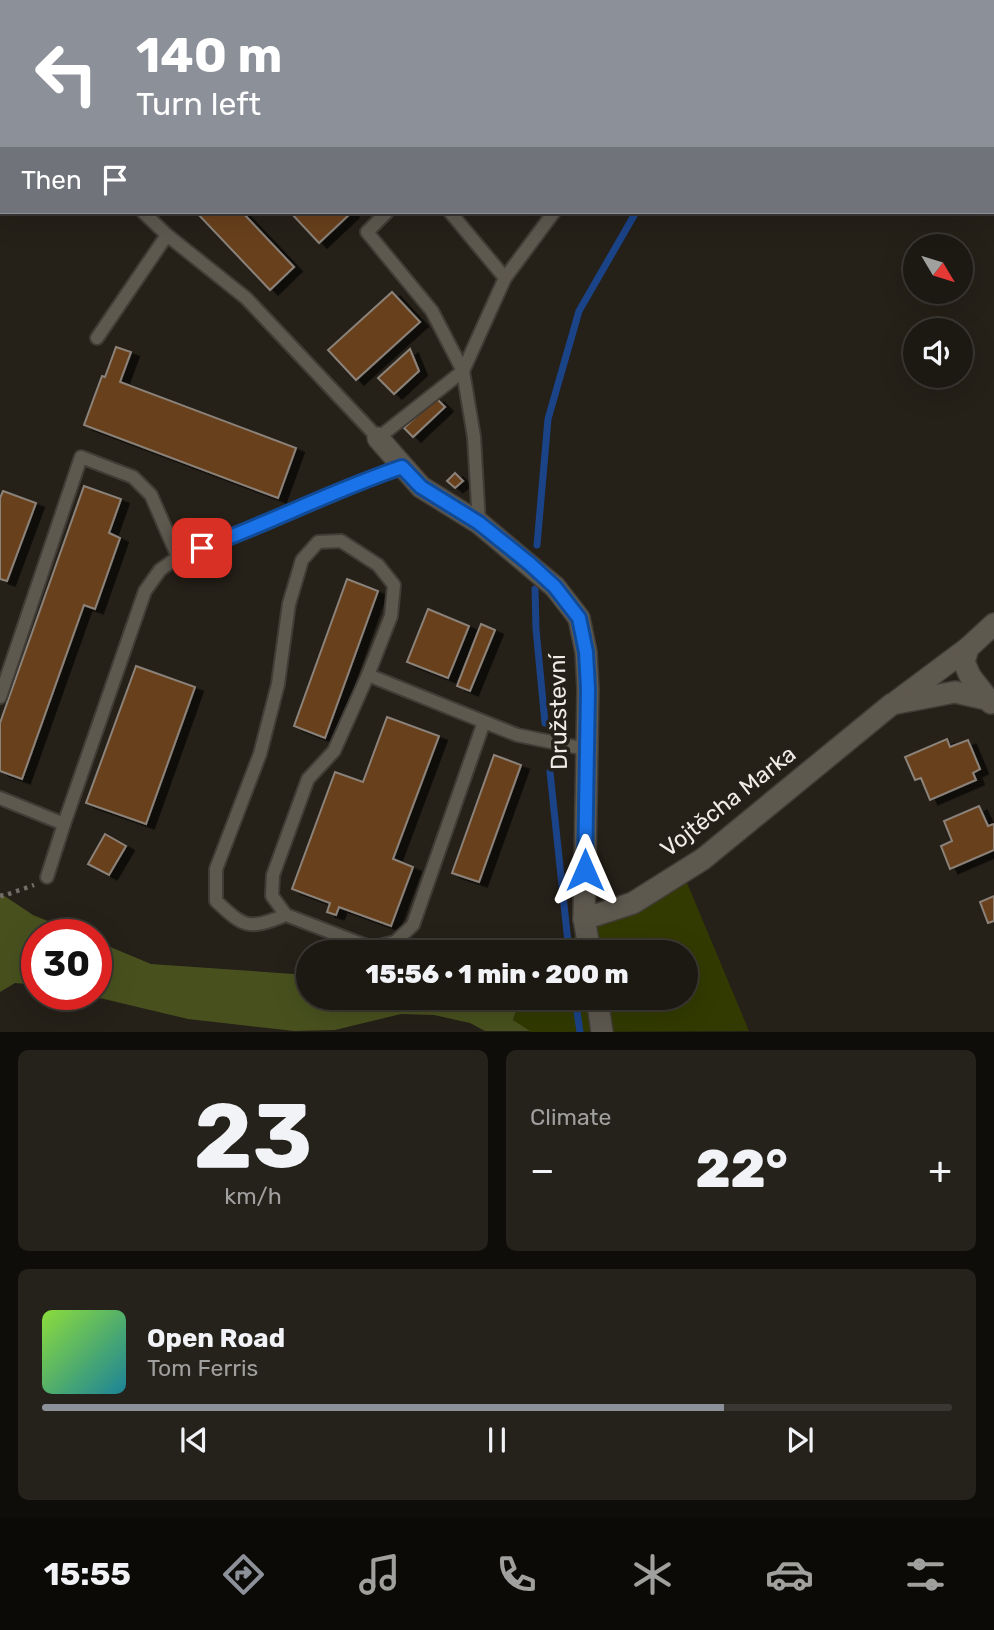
<!DOCTYPE html>
<meta charset="utf-8">
<style>
body{margin:0;font-family:Rubik,sans-serif;background:#25211b;color:#f1f3f6;height:100vh;display:flex;flex-direction:column;font-size:26px;white-space:nowrap}
*{box-sizing:border-box;margin:0}
p{font-size:23px;color:#a0a09f}
.icon{flex:none;width:38px;height:38px;fill:none;stroke:currentColor;stroke-width:2;stroke-linecap:round;stroke-linejoin:round}
.map{position:relative;height:1032px;overflow:hidden}
.side{display:flex;flex-direction:column;gap:18px;padding:18px;background:#0f0d0a;flex:1}
.side>*{flex:none}
.banner{position:absolute;left:0px;top:0px;width:994px;height:214px;box-shadow:0 7px 28px #0002,0 0 0 2px #3a3732;background:#8c9099;color:#fff;overflow:hidden}
.needle{width:46px;rotate:128deg}
.buttons{position:absolute;left:903px;top:234px;display:grid;gap:14px}
.buttons a{display:grid;place-items:center;width:70px;height:70px;border-radius:50%;background:#1c1812;box-shadow:0 7px 28px #0002,0 0 0 2px #3a3732;font-size:35px}
.speed{position:absolute;left:21px;top:919px;display:flex;gap:14px;font-size:35px;font-weight:700;text-align:center}
.speed>*{display:grid;place-content:center;width:91px;height:91px;border-radius:50%;background:#1c1812;box-shadow:0 7px 28px #0002,0 0 0 2px #3a3732;line-height:1}
.speed .limit{border:10px solid #d22;background:#fff;color:#111}
.pin{position:absolute;display:grid;place-items:center;width:60px;height:60px;color:#fff;margin:-30px;border-radius:14px;box-shadow:0 4px 10px #0006}
.me{position:absolute;width:77px;margin:-38px;rotate:0deg;stroke-linejoin:round;filter:drop-shadow(0 0 5px #0008)}
.turn{display:flex;align-items:center;gap:24px;height:147px;padding:0 21px;font-size:32px}
.turn .icon{width:91px;height:91px;stroke-width:2.5}
.turn b{display:block;font-size:49px;line-height:60px}
.then{display:flex;align-items:center;height:66px;padding:0 21px;background:#0003;gap:14px;font-size:26px}
.big{font-size:52px;font-weight:800;line-height:1.1}
.side .card{flex:1;display:flex;flex-direction:column;justify-content:center;gap:10px;min-width:0;padding:0 24px;border-radius:10px;background:#25211b}
.side .dial{align-items:center;gap:0}
.dial b{font-size:91px;line-height:1}
.song{display:flex;align-items:center;gap:21px}
.cover{width:84px;height:84px;border-radius:10px;background:linear-gradient(135deg,hsl(90 70% 55%),hsl(190 70% 35%))}
.played{height:7px;border-radius:4px;background:linear-gradient(90deg,#8c9099 75%,#3a3732 75%)}
.keys{display:flex;justify-content:space-around;direction:ltr}
.heat{display:flex;justify-content:space-between;align-items:center;font-size:38px;direction:ltr}
.side .tiles{flex:1;display:grid;gap:18px;grid-template-columns:1fr 1fr}
.card:last-child{grid-column:span 2}
.trip{position:absolute;left:296px;top:940px;width:402px;height:70px;border-radius:35px;background:#1c1812;box-shadow:0 7px 28px #0002,0 0 0 2px #3a3732;font-weight:800;line-height:70px;text-align:center}
.tab-bar{display:flex;height:112px;justify-content:space-around;align-items:center;background:#0b0a07;color:#a0a09f}
.tab-bar .icon{width:49px;height:49px}
.tab-bar .current{color:#8c9099}
.tab-bar b{font-size:32px;color:#f1f3f6}
.map>svg:first-child{display:block}
.green{fill:#323a01}
.forest{fill:#48511e}
.lines{fill:none;stroke-linecap:round;stroke-linejoin:round}
.stream{stroke:#1b4388;stroke-width:7}
.building{fill:#69411d;stroke:#8b827a;stroke-width:2;filter:url(#shadow)}
.service-casing{stroke:#403c36;stroke-width:16}
.minor-casing{stroke:#403c36;stroke-width:24}
.path{stroke:#726e67;stroke-width:4.5;stroke-dasharray:3.5 5;stroke-linecap:butt}
.service{stroke:#5e594f;stroke-width:12}
.minor{stroke:#5e594f;stroke-width:21}
.route-casing{stroke:#114b97;stroke-width:18}
.route{stroke:#1a73e8;stroke-width:12}
.labels{text-anchor:middle;dominant-baseline:central;stroke-width:7;stroke-linejoin:round;paint-order:stroke}
.street-label{font-size:23px;fill:#f0ece7;stroke:#252018}
</style>
<div class="map">
<svg width="994" height="1032" viewBox="0 0 994 1032">
<defs>
<filter id="shadow"><feDropShadow dx="8" dy="4.5" stdDeviation="0" flood-color="#0009"/></filter>
</defs>
<rect width="100%" height="100%" fill="#252018"/>
<!-- green -->
<polygon class="green" points="685,878 749,1031 530,1032 513,1020 520,998 686,998 686,952 547,952"/>
<!-- forest -->
<g class="forest">
<polygon points="0,893 33,915 80,934 37,934 37,985 15,983 0,992"/>
<polygon points="96,941 151,964 308,975 308,998 520,998 513,1020 530,1031 485,1031 470,1023 434,1015 401,1014 335,1030 294,1031 188,1019 83,994 96,994"/>
</g>
<g class="lines">
<!-- stream -->
<g class="stream">
<polyline points="719,2 720,0"/>
<polyline points="537,545 548,419 579,311 636,212"/>
<polyline points="535,589 536,629 545,723"/>
<polyline points="550,772 569,952"/>
<polyline points="575,998 580,1032"/>
</g>
</g>
<!-- building -->
<g class="building">
<polygon points="116,0 181,0 114,2"/>
<polygon points="196,212 242,212 294,267 270,290"/>
<polygon points="290,212 350,212 351,213 319,243"/>
<polygon points="392,292 420,322 356,380 328,350"/>
<polygon points="116,347 131,352 120,382 296,448 278,498 84,425 102,376 105,377"/>
<polygon points="410,349 419,371 394,394 378,378"/>
<polygon points="436,398 445,407 413,437 404,428"/>
<polygon points="455,473 463,481 455,488 447,481"/>
<polygon points="84,486 121,499 109,533 120,538 95,609 84,605 22,779 0,771 0,723"/>
<polygon points="3,491 36,503 7,581 0,579 0,498"/>
<polygon points="347,579 378,591 325,738 294,726"/>
<polygon points="428,609 469,626 448,678 407,662"/>
<polygon points="481,624 495,630 470,691 457,686"/>
<polygon points="136,666 195,687 146,824 86,803"/>
<polygon points="387,717 439,736 393,859 413,867 391,926 339,907 336,915 327,912 330,903 292,889 335,772 363,782"/>
<polygon points="947,739 950,747 968,740 980,769 973,773 976,780 930,800 921,778 915,780 905,757"/>
<polygon points="494,755 521,765 479,882 452,873"/>
<polygon points="979,806 988,826 994,824 994,850 950,869 941,846 952,841 944,821"/>
<polygon points="105,834 126,846 109,875 88,864"/>
<polygon points="994,896 994,921 988,923 980,902"/>
</g>
<g class="lines">
<defs>
<g id="service">
<polyline points="653,2 653,0"/>
<polyline points="0,61 2,63"/>
<polyline points="143,212 167,235 246,298 378,438 463,371 505,278 554,212"/>
<polyline points="387,212 367,232 432,311 463,371 474,437 479,523"/>
<polyline points="450,212 505,278"/>
<polyline points="97,338 167,235"/>
<polyline points="368,675 517,735 586,749"/>
<polyline points="0,697 81,457 133,477 151,495 178,557"/>
<polyline points="0,798 64,824 145,591 160,570 178,557 250,530 374,477 402,467"/>
<polyline points="47,877 64,824"/>
<path d="M286 915C248 930 245 928 216 901V869L260 754 278 684 289 604 302 560 318 542 341 541 378 565 394 585 391 616 368 675 334 751 308 779 273 875 272 896 286 915 372 948 395 942 413 925 484 722"/>
</g>
<g id="minor">
<polyline points="378,438 421,487 479,523 555,587 579,618 586,652 588,689 584,919 590,952"/>
<polyline points="897,701 968,648"/>
<polyline points="991,703 970,676 964,662 968,648 994,624"/>
<polyline points="584,919 633,903 703,859 892,704 955,692 986,699"/>
<polyline points="597,998 602,1032"/>
</g>
</defs>
<!-- service casing -->
<use href="#service" class="service-casing"/>
<!-- minor casing -->
<use href="#minor" class="minor-casing"/>
<!-- path -->
<polyline class="path" points="0,895 3,896 34,885"/>
<!-- service -->
<use href="#service" class="service"/>
<!-- minor -->
<use href="#minor" class="minor"/>
</g>
<g class="lines">
<defs>
<path id="route" d="M202 548C269 523 334 490 402 467L421 487 479 523 530 564 555 587 579 618 586 652 588 689 585 870"/>
</defs>
<!-- route casing -->
<use href="#route" class="route-casing"/>
<!-- route -->
<use href="#route" class="route"/>
</g>
<g class="labels">
<!-- street labels -->
<g class="street-label">
<text transform="translate(558 712) rotate(-91)">Družstevní</text>
<text transform="translate(728 801) rotate(-38)">Vojtěcha Marka</text>
</g>
</g>
</svg>
<div class="buttons">
<a><svg class="needle" viewBox="-14 -14 28 28"><path d="M0-13l5 13h-10z" fill="#e53935"/><path d="M0 13l5-13h-10z" fill="#a0a09f"/></svg></a>
<a><svg class="icon" aria-label="sound" viewBox="0 0 24 24"><path d="M4 9h4l5-4v14l-5-4H4zM17 9q2 3 0 6"/></svg></a>
</div>
<div class="speed"><div class="limit">30</div></div>
<div class="pin" style="left:202px;top:548px;background:#d93025"><svg class="icon" aria-label="arrive" viewBox="0 0 24 24"><path d="M6 21V4h12l-3 4 3 4H6"/></svg></div>
<svg class="me" style="left:585px;top:870px" viewBox="-20 -20 40 40"><path d="M0-17L14 15 0 8-14 15z" fill="#1a73e8" stroke="#fff" stroke-width="4"/></svg>
<div class="trip">15:56 · 1 min · 200 m</div>
<div class="banner">
<div class="turn"><svg class="icon" aria-label="left" viewBox="0 0 24 24"><path d="M17 20v-9H6M10 6l-5 5 5 5"/></svg><div><b>140 m</b>Turn left</div></div>
<div class="then">Then<svg class="icon" aria-label="arrive" viewBox="0 0 24 24"><path d="M6 21V4h12l-3 4 3 4H6"/></svg></div>
</div>
</div>
<section class="side">
<div class="tiles">
<div class="card dial"><b>23</b><p>km/h</p></div>
<div class="card"><p>Climate</p>
<div class="heat"><a>−</a><b class="big">22°</b><a>+</a></div>
</div>
<div class="card">
<div class="song"><i class="cover"></i><div><b>Open Road</b><p>Tom Ferris</p></div></div>
<div class="played"></div>
<div class="keys"><svg class="icon" aria-label="previous" viewBox="0 0 24 24"><path d="M18 5L8 12l10 7zM5 5v14"/></svg><svg class="icon" aria-label="pause" viewBox="0 0 24 24"><path d="M8 5v14M16 5v14"/></svg><svg class="icon" aria-label="next" viewBox="0 0 24 24"><path d="M6 5l10 7-10 7zM19 5v14"/></svg></div>
</div>
</div>
</section>
<nav class="tab-bar">
<b>15:55</b>
<svg class="icon current" aria-label="directions" viewBox="0 0 24 24"><path d="M12 3l9 9-9 9-9-9zM9 14v-3h6M13 9l2 2-2 2"/></svg>
<svg class="icon" aria-label="music" viewBox="0 0 24 24"><path d="M9 18V5l10-2v13"/><circle cx="6" cy="18" r="3"/><circle cx="16" cy="16" r="3"/></svg>
<svg class="icon" aria-label="phone" viewBox="0 0 24 24"><path d="M5 4h4l2 5-3 2q2 4 5 5l2-3 5 2v4C11 20 4 13 5 4z"/></svg>
<svg class="icon" aria-label="climate" viewBox="0 0 24 24"><path d="M12 3v18M4 7l16 10M4 17L20 7"/></svg>
<svg class="icon" aria-label="car" viewBox="0 0 24 24"><path d="M5 17H2v-5l4-1 3-4h7l3 4 3 1v5h-3M9 17h6M6 11h13"/><circle cx="7" cy="17" r="2"/><circle cx="17" cy="17" r="2"/></svg>
<svg class="icon" aria-label="filters" viewBox="0 0 24 24"><path d="M4 7h16M4 17h16"/><circle cx="9" cy="7" r="2"/><circle cx="15" cy="17" r="2"/></svg>
</nav>
